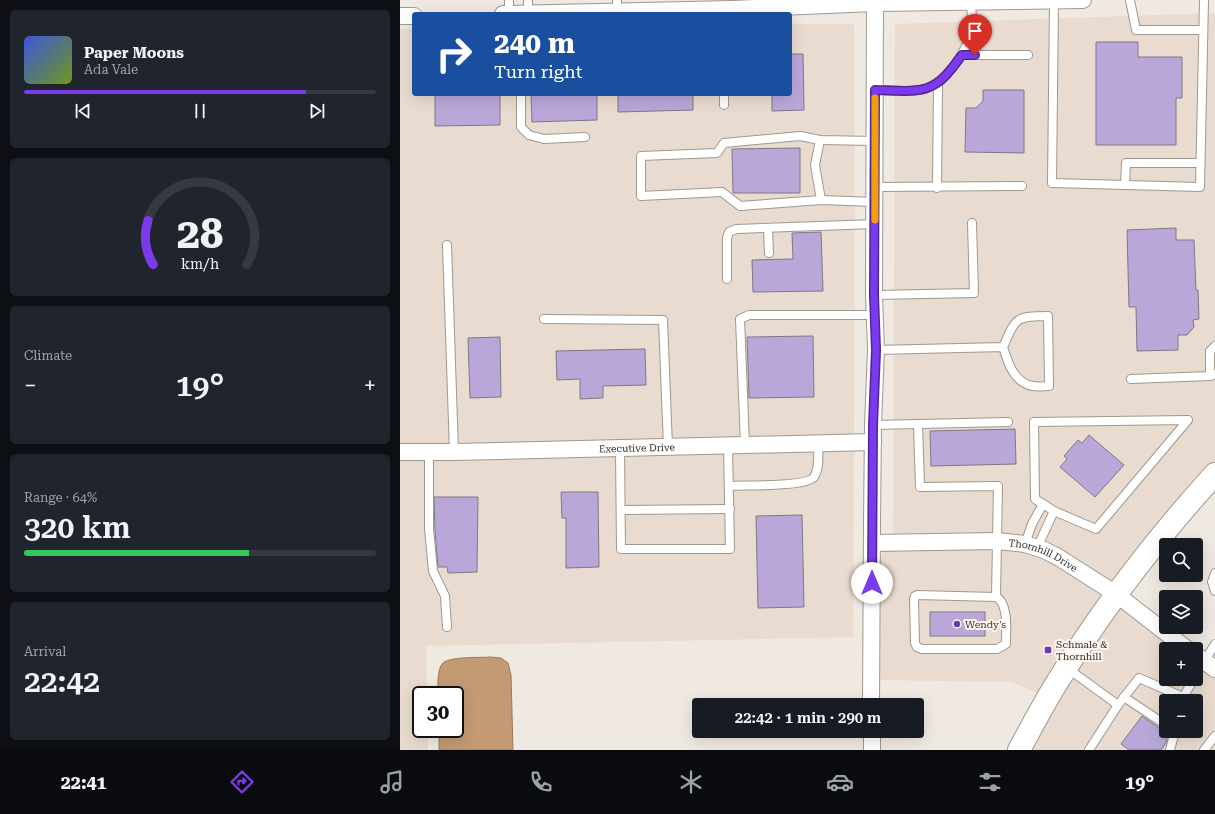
<!DOCTYPE html>
<meta charset="utf-8">
<style>
body{margin:0;font-family:"Roboto Serif",serif;background:#20242c;color:#f1f3f6;height:100vh;display:flex;flex-direction:column;font-size:15px;white-space:nowrap}
*{box-sizing:border-box;margin:0}
p{font-size:13px;color:#9ea1a6}
.icon{flex:none;width:22px;height:22px;fill:none;stroke:currentColor;stroke-width:2;stroke-linecap:round;stroke-linejoin:round}
.map{position:relative;flex:1;overflow:hidden}
.details{display:flex;flex-direction:column;gap:10px;padding:10px;background:#0d0f14;width:400px}
.details>*{flex:none}
.top-card{position:absolute;left:12px;top:12px;width:380px;height:84px;border-radius:4px;box-shadow:0 4px 16px #0002;background:#1a4fa0;color:#fff;overflow:hidden}
.tools{position:absolute;left:759px;top:538px;display:grid;gap:8px}
.tools a{display:grid;place-items:center;width:44px;height:44px;border-radius:4px;background:#171b24;box-shadow:0 4px 16px #0002;font-size:20px}
.speed{position:absolute;left:12px;top:686px;display:flex;gap:8px;font-size:20px;font-weight:700;text-align:center}
.speed>*{display:grid;place-content:center;width:52px;height:52px;border-radius:50%;background:#171b24;box-shadow:0 4px 16px #0002;line-height:1}
.speed .limit{border:2px solid #111;border-radius:6px;background:#fff;color:#111}
.pin{position:absolute;display:grid;place-items:center;width:34px;height:34px;color:#fff;margin:-41px -17px;border-radius:50% 50% 50% 0;rotate:-45deg;box-shadow:0 0 4px #0007}
.pin .icon{rotate:45deg}
.me{position:absolute;width:44px;margin:-22px;rotate:0deg;stroke-linejoin:round;filter:drop-shadow(0 0 3px #0008)}
.turn{display:flex;align-items:center;gap:14px;height:84px;padding:0 16px;font-size:18px}
.turn .icon{width:52px;height:52px;stroke-width:2.5}
.turn b{display:block;font-size:28px;line-height:34px}
.big{font-size:30px;font-weight:600;line-height:1.1}
.details .widget{flex:1;display:flex;flex-direction:column;justify-content:center;gap:6px;min-width:0;padding:0 14px;border-radius:6px;background:#20242c}
.details .dial{align-items:center;gap:0}
.dial svg{height:104px;overflow:visible;fill:none;stroke:#363941;stroke-width:7;stroke-linecap:round;text-anchor:middle}
.dial text{fill:#f1f3f6;stroke:none}
.song{display:flex;align-items:center;gap:12px}
.cover{width:48px;height:48px;border-radius:6px;background:linear-gradient(135deg,hsl(230 70% 55%),hsl(80 70% 35%))}
.played{height:4px;border-radius:2px;background:linear-gradient(90deg,#7c3aed 80%,#363941 80%)}
.keys{display:flex;justify-content:space-around;direction:ltr}
.heat{display:flex;justify-content:space-between;align-items:center;font-size:22px;direction:ltr}
.charge{height:6px;border-radius:3px;background:linear-gradient(90deg,#34c759 64%,#363941 0)}
.trip{position:absolute;left:292px;top:698px;width:232px;height:40px;border-radius:4px;background:#171b24;box-shadow:0 4px 16px #0002;font-weight:600;line-height:40px;text-align:center}
.menu{display:flex;height:64px;justify-content:space-around;align-items:center;background:#090b0e;color:#9ea1a6}
.menu .icon{width:28px;height:28px}
.menu .selected{color:#7c3aed}
.menu b{font-size:18px;color:#f1f3f6}
main{display:flex;flex:1;min-height:0}
.map>svg:first-child{display:block}
.built{fill:#e9dbcf;fill-rule:evenodd}
.water{fill:#c49a72;stroke:#98795c}
.building{fill:#b9a7da;stroke:#7c7982}
.lines{fill:none;stroke-linecap:round;stroke-linejoin:round}
.lane-casing{stroke:#9f9891;stroke-width:10}
.street-casing{stroke:#9f9891;stroke-width:18}
.secondary-casing{stroke:#9f9891;stroke-width:24}
.lane{stroke:#fff;stroke-width:8}
.street{stroke:#fff;stroke-width:16}
.secondary{stroke:#fff;stroke-width:22}
.route-casing{stroke:#51269a;stroke-width:10}
.route{stroke:#7c3aed;stroke-width:7}
.slow{stroke:#f59e0b;stroke-width:7}
.poi-dot{fill:#6e38ae;stroke:#fef6ef;stroke-width:1.5}
.labels{text-anchor:middle;dominant-baseline:central;stroke-width:4;stroke-linejoin:round;paint-order:stroke}
.street-label{font-size:10px;fill:#302d2a;stroke:#fef6ef}
.poi-label{font-size:10px;fill:#302d2a;stroke:#fef6ef;text-anchor:start}
</style>
<main>
<section class="details">
<div class="widget">
<div class="song"><i class="cover"></i><div><b>Paper Moons</b><p>Ada Vale</p></div></div>
<div class="played"></div>
<div class="keys"><svg class="icon" aria-label="previous" viewBox="0 0 24 24"><path d="M18 5L8 12l10 7zM5 5v14"/></svg><svg class="icon" aria-label="pause" viewBox="0 0 24 24"><path d="M8 5v14M16 5v14"/></svg><svg class="icon" aria-label="next" viewBox="0 0 24 24"><path d="M6 5l10 7-10 7zM19 5v14"/></svg></div>
</div>
<div class="widget dial"><svg viewBox="0 0 100 80">
<path d="M14 69A42 42 0 1 1 86 69"/>
<path d="M14 69A42 42 0 0 1 10 35" stroke="#7c3aed"/>
<text x="50" y="56" font-size="32" font-weight="700">28</text>
<text x="50" y="72" font-size="11">km/h</text>
</svg></div>
<div class="widget"><p>Climate</p>
<div class="heat"><a>−</a><b class="big">19°</b><a>+</a></div>
</div>
<div class="widget"><p>Range · 64%</p><b class="big">320 km</b><div class="charge"></div></div>
<div class="widget"><p>Arrival</p><b class="big">22:42</b></div>
</section>
<div class="map">
<svg width="815" height="750" viewBox="0 0 815 750">
<rect width="100%" height="100%" fill="#f0e9e1"/>
<!-- built -->
<g class="built">
<polygon points="815,13 815,472 712,590 646,547 493,537 495,24"/>
<polygon points="390,24 454,24 455,214 453,637 26,646 27,695 21,695 21,729 28,729 28,750 0,750 0,29 14,29 14,94 390,94"/>
<polygon points="602,546 646,557 706,597 646,697 612,682 477,680 479,575 483,547"/>
<path d="M714 601 780 649H766V679H796V661L815 675V750H627ZM766 701H796V731H766Z"/>
</g>
<!-- water -->
<path class="water" d="M90 657 101 658 108 663 111 675 113 750H39V729H55V695H38C38 687 37 671 42 664 48 656 80 658 90 657Z"/>
<!-- building -->
<g class="building">
<polygon points="696,42 738,42 738,57 782,57 782,98 776,98 776,145 696,145"/>
<polygon points="390,54 403,54 404,110 372,111 372,94 390,94"/>
<polygon points="583,90 624,90 624,153 565,152 566,108 576,108 583,101"/>
<polygon points="35,94 100,94 100,125 35,126"/>
<polygon points="131,94 197,94 197,120 132,122"/>
<polygon points="218,94 293,94 293,110 218,112"/>
<polygon points="400,148 400,193 333,193 332,149"/>
<polygon points="776,228 776,240 794,240 796,290 798,290 799,319 793,320 794,327 787,335 778,335 778,350 737,351 736,307 729,307 727,230"/>
<polygon points="421,232 423,291 353,292 352,260 393,259 392,233"/>
<polygon points="413,336 414,397 349,398 347,337"/>
<polygon points="100,337 101,397 70,398 68,338"/>
<polygon points="245,349 246,385 203,386 203,398 180,399 180,379 157,380 156,351"/>
<polygon points="615,429 616,464 531,466 530,431"/>
<polygon points="689,435 724,465 695,497 660,467 667,459 664,456 678,440 682,443"/>
<polygon points="161,492 198,492 199,567 166,568 166,518 162,518"/>
<polygon points="34,497 78,497 77,572 48,573 47,567 38,567 35,531"/>
<polygon points="402,515 404,607 358,608 356,516"/>
<rect x="530" y="612" width="55" height="24"/>
<polygon points="742,716 768,734 766,743 761,750 729,750 721,744"/>
</g>
<g class="lines">
<defs>
<g id="lane">
<polyline points="109,0 109,14"/>
<polyline points="128,0 128,13"/>
<polyline points="217,0 217,11"/>
<polyline points="730,0 736,30 803,30"/>
<polyline points="654,1 652,183 800,187 804,0"/>
<polyline points="562,55 628,55"/>
<path d="M475 90C491 90 510 93 525 89 546 82 567 51 572 30 573 21 571 11 571 2"/>
<polyline points="121,94 121,127 129,135 144,139 185,137"/>
<polyline points="324,94 324,105"/>
<polyline points="420,140 415,165 421,200"/>
<polyline points="725,185 726,163 800,163"/>
<polyline points="475,187 622,186"/>
<polyline points="537,188 538,83"/>
<polyline points="475,202 421,200 340,206 322,192 241,196 241,156 317,153 324,143 400,136 420,140 475,141"/>
<polyline points="368,228 369,253"/>
<polyline points="47,245 54,452"/>
<polyline points="327,279 327,238 329,232 336,229 475,224"/>
<polyline points="474,295 574,293 572,223"/>
<polyline points="144,319 263,320 268,447"/>
<path d="M476 350 603 347C616 318 615 316 648 316L649 386C644 386 638 387 633 386 614 383 608 363 603 347"/>
<polyline points="810,376 810,351 815,346"/>
<polyline points="731,379 810,376 815,374"/>
<polygon points="788,420 696,529 654,511 635,499 634,422"/>
<polyline points="473,425 608,422"/>
<polyline points="518,425 520,487 598,486 596,597"/>
<polyline points="345,445 340,319 349,315 474,315"/>
<polyline points="220,448 221,549 330,549 328,446"/>
<polyline points="29,453 29,528 33,571 45,596 47,627"/>
<path d="M330 486C344 485 407 487 414 477 420 468 418 453 418 443"/>
<polyline points="221,510 330,509"/>
<polyline points="625,544 632,524 643,504"/>
<polyline points="637,548 654,511"/>
<polyline points="815,573 812,582 815,591"/>
<path d="M517 595 596 597C609 603 606 632 606 644L597 649H522L517 647 515 643 514 599 515 596Z"/>
<polyline points="667,668 718,705"/>
<polyline points="796,675 815,644"/>
<polyline points="724,697 766,725"/>
<polyline points="782,700 783,697 794,679"/>
<polyline points="689,750 718,705 739,678 783,697"/>
<polyline points="770,750 775,731"/>
<polyline points="804,750 815,736"/>
</g>
<g id="street">
<polyline points="103,14 332,9 475,3 683,0"/>
<polyline points="0,16 14,16"/>
<path id="s1" d="M0 452H54L473 442"/>
<path id="s2" d="M472 543 597 541 625 544 644 550 658 557 716 594 787 649"/>
<polyline points="796,655 815,669"/>
<polyline points="471,705 472,524 473,425 476,350 474,295 475,0"/>
<polyline points="472,731 472,750"/>
</g>
<path id="secondary" d="M619 750C631 728 643 705 656 684 702 609 756 539 815 474"/>
</defs>
<!-- lane casing -->
<use href="#lane" class="lane-casing"/>
<!-- street casing -->
<use href="#street" class="street-casing"/>
<!-- secondary casing -->
<use href="#secondary" class="secondary-casing"/>
<!-- lane -->
<use href="#lane" class="lane"/>
<!-- street -->
<use href="#street" class="street"/>
<!-- secondary -->
<use href="#secondary" class="secondary"/>
</g>
<g class="lines">
<defs>
<path id="route" d="M472 583 473 425 476 350 474 295 475 90C495 90 520 95 537 83 547 77 555 64 562 55H575"/>
</defs>
<!-- route casing -->
<use href="#route" class="route-casing"/>
<!-- route -->
<use href="#route" class="route"/>
<!-- slow -->
<polyline class="slow" points="475,220 475,98"/>
</g>
<!-- markers -->
<g class="poi-dot">
<circle cx="557" cy="624" r="4"/>
<rect x="644" y="646" width="8" height="8" rx="2"/>
</g>
<g class="labels">
<!-- street labels -->
<g class="street-label">
<text stroke="none"><textPath href="#s1" startOffset="237">Executive Drive</textPath></text>
<text stroke="none"><textPath href="#s2" startOffset="174">Thornhill Drive</textPath></text>
</g>
<!-- poi labels -->
<g class="poi-label">
<text x="565" y="624">Wendy's</text>
<text x="656" y="644">Schmale &amp;<tspan x="656" dy="12">Thornhill</tspan></text>
</g>
</g>
</svg>
<div class="tools">
<a><svg class="icon" aria-label="search" viewBox="0 0 24 24"><circle cx="10" cy="10" r="6"/><path d="M15 15l6 6"/></svg></a>
<a><svg class="icon" aria-label="layers" viewBox="0 0 24 24"><path d="M12 4l9 5-9 5-9-5zM3 14l9 5 9-5"/></svg></a>
<a>+</a>
<a>−</a>
</div>
<div class="speed"><div class="limit">30</div></div>
<div class="pin" style="left:575px;top:55px;background:#d93025"><svg class="icon" aria-label="arrive" viewBox="0 0 24 24"><path d="M6 21V4h12l-3 4 3 4H6"/></svg></div>
<svg class="me" style="left:472px;top:583px" viewBox="-20 -20 40 40"><circle r="19" fill="#fff"/><path d="M0-13L10 11 0 6-10 11z" fill="#7c3aed"/></svg>
<div class="trip">22:42 · 1 min · 290 m</div>
<div class="top-card">
<div class="turn"><svg class="icon" aria-label="right" viewBox="0 0 24 24"><path d="M7 20v-9h11M14 6l5 5-5 5"/></svg><div><b>240 m</b>Turn right</div></div>
</div>
</div>
</main>
<nav class="menu">
<b>22:41</b>
<svg class="icon selected" aria-label="directions" viewBox="0 0 24 24"><path d="M12 3l9 9-9 9-9-9zM9 14v-3h6M13 9l2 2-2 2"/></svg>
<svg class="icon" aria-label="music" viewBox="0 0 24 24"><path d="M9 18V5l10-2v13"/><circle cx="6" cy="18" r="3"/><circle cx="16" cy="16" r="3"/></svg>
<svg class="icon" aria-label="phone" viewBox="0 0 24 24"><path d="M5 4h4l2 5-3 2q2 4 5 5l2-3 5 2v4C11 20 4 13 5 4z"/></svg>
<svg class="icon" aria-label="climate" viewBox="0 0 24 24"><path d="M12 3v18M4 7l16 10M4 17L20 7"/></svg>
<svg class="icon" aria-label="car" viewBox="0 0 24 24"><path d="M5 17H2v-5l4-1 3-4h7l3 4 3 1v5h-3M9 17h6M6 11h13"/><circle cx="7" cy="17" r="2"/><circle cx="17" cy="17" r="2"/></svg>
<svg class="icon" aria-label="filters" viewBox="0 0 24 24"><path d="M4 7h16M4 17h16"/><circle cx="9" cy="7" r="2"/><circle cx="15" cy="17" r="2"/></svg>
<b>19°</b>
</nav>
